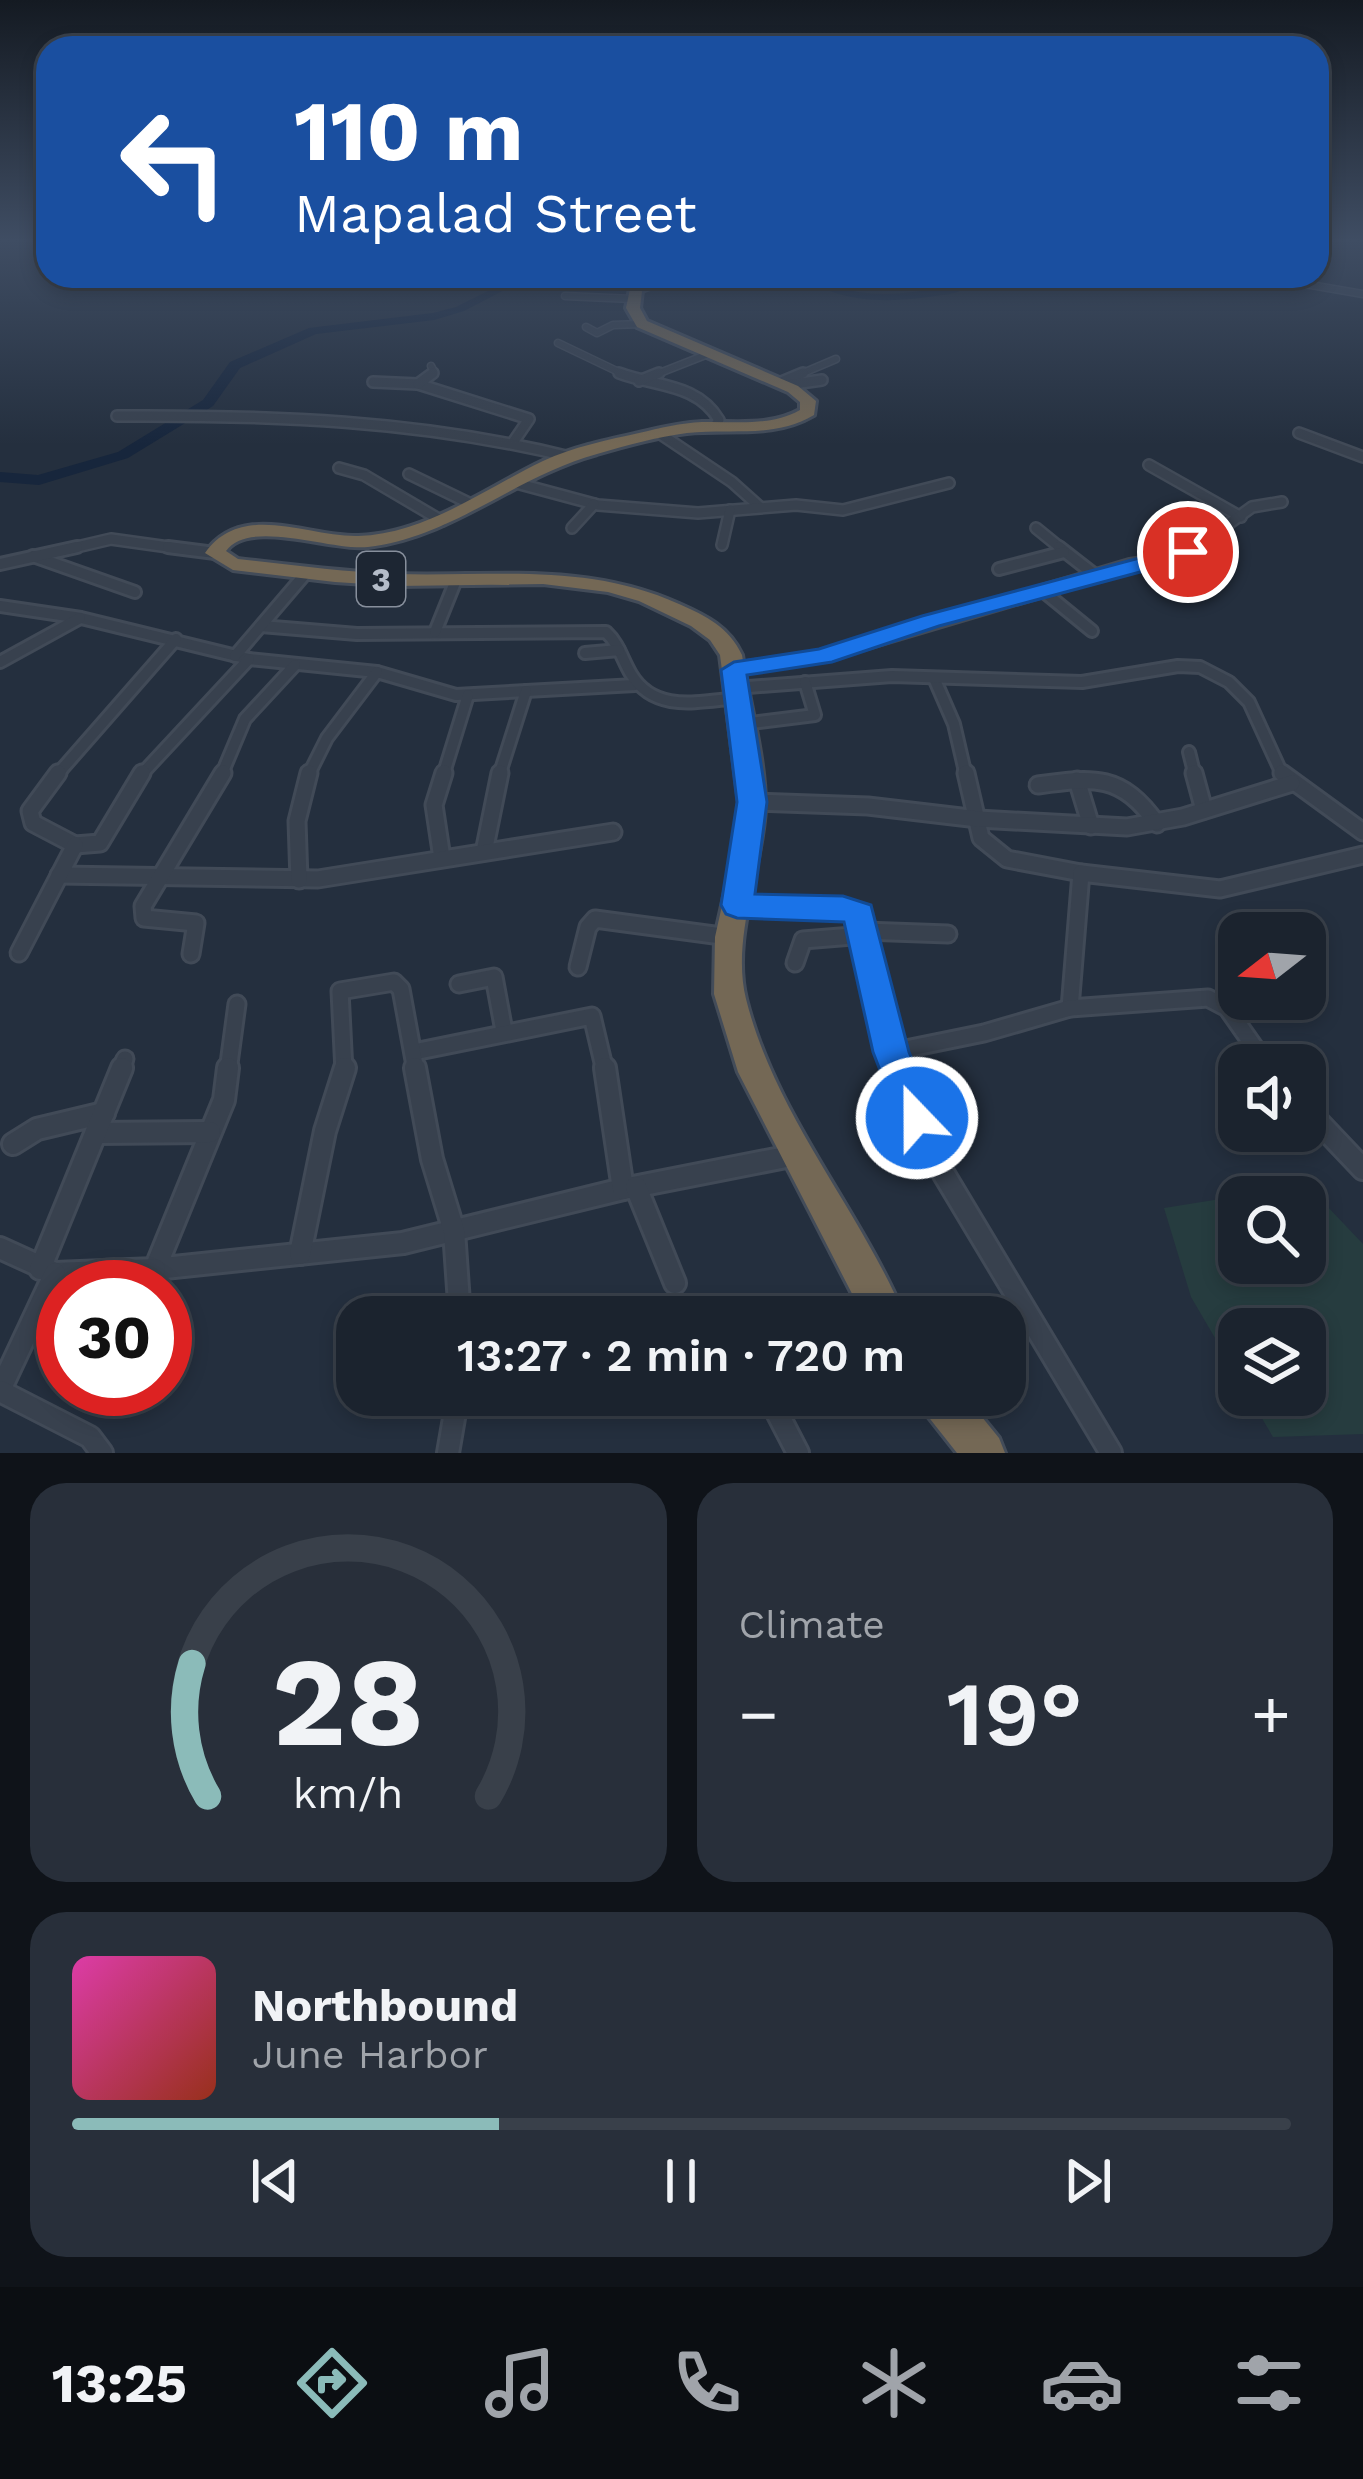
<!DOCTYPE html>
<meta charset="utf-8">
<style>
body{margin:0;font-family:"Work Sans",sans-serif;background:#282f3a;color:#f1f3f6;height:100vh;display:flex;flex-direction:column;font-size:45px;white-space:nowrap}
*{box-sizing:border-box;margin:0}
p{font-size:39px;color:#a0a4aa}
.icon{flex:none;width:66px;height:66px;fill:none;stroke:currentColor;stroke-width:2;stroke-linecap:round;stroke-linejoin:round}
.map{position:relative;height:1453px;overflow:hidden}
.panel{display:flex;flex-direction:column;gap:30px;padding:30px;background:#0f1319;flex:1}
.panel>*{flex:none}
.banner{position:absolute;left:36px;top:36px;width:1293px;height:252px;border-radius:36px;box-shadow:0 6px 18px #0003,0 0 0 3px #39404a;background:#1a4fa0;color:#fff;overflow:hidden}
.needle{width:78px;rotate:253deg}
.fabs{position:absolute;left:1218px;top:912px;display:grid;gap:24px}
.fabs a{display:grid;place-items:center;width:108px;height:108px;border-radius:24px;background:#1b232e;box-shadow:0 6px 18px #0003,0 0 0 3px #39404a;font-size:60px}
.speed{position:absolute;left:36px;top:1260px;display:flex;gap:24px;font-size:60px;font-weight:700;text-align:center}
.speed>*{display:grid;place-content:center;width:156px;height:156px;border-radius:50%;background:#1b232e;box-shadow:0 6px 18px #0003,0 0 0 3px #39404a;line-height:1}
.speed .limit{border:18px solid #d22;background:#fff;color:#111}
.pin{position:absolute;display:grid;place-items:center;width:102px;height:102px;color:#fff;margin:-51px;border:6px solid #fff;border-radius:50%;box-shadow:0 3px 12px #0007}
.me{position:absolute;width:132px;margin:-66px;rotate:338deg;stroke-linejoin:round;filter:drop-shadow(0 0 9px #0008)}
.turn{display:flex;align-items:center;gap:42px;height:252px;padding:0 60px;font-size:54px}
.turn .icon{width:156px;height:156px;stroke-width:2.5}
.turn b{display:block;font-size:84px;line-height:102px}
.big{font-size:90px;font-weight:600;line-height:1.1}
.panel .widget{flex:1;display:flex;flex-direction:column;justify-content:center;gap:18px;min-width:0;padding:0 42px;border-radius:36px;background:#282f3a}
.panel .dial{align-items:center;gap:0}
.dial svg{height:312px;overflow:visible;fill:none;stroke:#39404a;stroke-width:7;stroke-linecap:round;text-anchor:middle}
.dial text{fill:#f1f3f6;stroke:none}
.song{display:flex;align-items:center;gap:36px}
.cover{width:144px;height:144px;border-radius:18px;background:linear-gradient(135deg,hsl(320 70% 55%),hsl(10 70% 35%))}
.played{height:12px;border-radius:6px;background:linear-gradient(90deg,#8bbbb9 35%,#39404a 35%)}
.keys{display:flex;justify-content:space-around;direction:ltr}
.heat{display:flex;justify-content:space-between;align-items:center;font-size:66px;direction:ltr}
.panel .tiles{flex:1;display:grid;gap:30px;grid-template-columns:1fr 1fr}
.widget:last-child{grid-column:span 2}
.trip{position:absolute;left:336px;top:1296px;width:690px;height:120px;border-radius:36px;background:#1b232e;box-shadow:0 6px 18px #0003,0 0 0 3px #39404a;font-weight:600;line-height:120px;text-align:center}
.menu{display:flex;height:192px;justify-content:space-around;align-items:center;background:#0b0e12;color:#a0a4aa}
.menu .icon{width:84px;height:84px}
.menu .on{color:#8bbbb9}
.menu b{font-size:54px;color:#f1f3f6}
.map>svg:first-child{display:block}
.green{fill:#263c3f;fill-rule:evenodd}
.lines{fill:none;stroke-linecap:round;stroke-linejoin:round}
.river{fill:#17263c;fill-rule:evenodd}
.street-far4-casing{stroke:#414a57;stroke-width:9}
.street-far3-casing{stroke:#414a57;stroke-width:14}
.street-far2-casing{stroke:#414a57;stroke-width:16}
.street-far1-casing{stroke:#414a57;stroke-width:21}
.street-casing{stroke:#414a57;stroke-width:26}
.highway-casing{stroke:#434c59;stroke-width:6}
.street-far4{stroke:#38414e;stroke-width:6}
.street-far3{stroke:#38414e;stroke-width:9}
.street-far2{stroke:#38414e;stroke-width:10}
.street-far1{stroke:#38414e;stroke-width:15}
.street{stroke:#38414e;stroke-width:20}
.highway{fill:#746855;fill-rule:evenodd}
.route{fill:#1a73e8;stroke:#114b97;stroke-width:3}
.labels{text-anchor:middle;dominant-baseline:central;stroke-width:12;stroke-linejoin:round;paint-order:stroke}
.shield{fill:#1d2633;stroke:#878f9c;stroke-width:3}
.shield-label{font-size:33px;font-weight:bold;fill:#b4bcc9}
</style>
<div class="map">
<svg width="1363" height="1453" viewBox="0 0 1363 1453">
<rect width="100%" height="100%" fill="#242f3e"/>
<!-- green -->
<path class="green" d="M1307 1185 1363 1244V1434L1273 1437 1248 1395H1305V1329H1239V1379L1191 1297 1164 1208ZM1239 1197H1305V1263H1239Z"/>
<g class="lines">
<!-- river -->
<g class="river">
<polygon points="518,276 531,276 464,311 434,320 316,334 240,368 213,406 128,458 39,485 0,482 0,472 38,475 118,452 203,400 230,362 309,328 433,313 456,307"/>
<path d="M802 276C821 276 838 289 858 292 890 297 923 291 956 286L959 283 951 276H963L970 283C961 294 949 294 935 296 889 303 841 304 802 276Z"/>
</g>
<defs>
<g id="street-far4">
<polyline points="917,276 937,282 967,276"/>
<polyline points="1258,276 1363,294"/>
<polyline points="615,279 645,284"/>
<polyline points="565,296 632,299"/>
<polyline points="586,327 597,333 613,325 642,324"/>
<polyline points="558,343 627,376"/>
<polyline points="429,376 434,372 431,366"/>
<polyline points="652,376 708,354"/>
<polyline points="796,376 836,359"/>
</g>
<g id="street-far3">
<path d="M619 373C656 387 697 383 719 420L715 426"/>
<polyline points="639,381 659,373"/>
<polyline points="373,382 418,384 529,419 514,441"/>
<polyline points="779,383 803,373"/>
<polyline points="418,384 433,373"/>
<polyline points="787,385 822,380"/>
<path d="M117 416C271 415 420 420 570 457"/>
<polyline points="659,433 732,482 760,507"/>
<polyline points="1299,433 1363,457"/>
<polyline points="1149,465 1241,517"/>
<polyline points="339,468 364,475 442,521"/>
<polyline points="409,474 473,505"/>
<polyline points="516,483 598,505 698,513 796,505 843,510 949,483"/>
<polyline points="572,528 594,504"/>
<polyline points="1036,528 1063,550"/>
<polyline points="722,545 730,510"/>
<polyline points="64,550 111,539 190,550"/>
<polyline points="1192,550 1252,507 1282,502"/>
</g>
<g id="street-far2">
<polyline points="168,547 215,553"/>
<polyline points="1059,547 1095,575"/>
<polyline points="33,556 135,592"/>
<polyline points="0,564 77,547"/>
<polyline points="999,569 1064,552"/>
<polyline points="1043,591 1092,631"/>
<polyline points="0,606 81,618 249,659 377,672 456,695 635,685"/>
<path d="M261 626 357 634 606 632C619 644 622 659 631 674 655 714 700 701 739 698"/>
<polyline points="435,632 456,580"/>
<polyline points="585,653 619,650"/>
<polyline points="235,656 306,573"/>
<polyline points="0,662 80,618"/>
<polyline points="734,669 823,656 1130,565 1182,557 1197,547"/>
<polyline points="934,678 954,724 966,776"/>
<polyline points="736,688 892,676 1082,682 1178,666 1200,667 1229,682 1249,702 1283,776"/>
<polyline points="743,724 815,715 805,682"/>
<polyline points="1189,752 1195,776"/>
<polyline points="56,776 176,639"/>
<polyline points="140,776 249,659"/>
<polyline points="221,776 245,719 295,665"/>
<polyline points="308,776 327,738 377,672"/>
<polyline points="443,776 468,695"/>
<polyline points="499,776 526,691"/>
</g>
<g id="street-far1">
<polyline points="58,773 30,811 33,823 75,845 100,843 142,773"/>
<polyline points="966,773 981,838 1007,859 1081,873"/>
<polyline points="1194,773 1204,810"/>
<polyline points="1282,773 1363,832"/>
<polyline points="1077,780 1091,826"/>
<path d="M1038 785C1094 777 1122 774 1157 824"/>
<polyline points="752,802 868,806 978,819 1127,827 1183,817 1292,783"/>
<polyline points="484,852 500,773"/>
<polyline points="442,858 434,805 444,773"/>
<polyline points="59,875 318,879 613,832"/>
<polyline points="299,880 297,821 309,773"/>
<polyline points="737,905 843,908 859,914 898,1071"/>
<polyline points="864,931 948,934"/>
<polyline points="19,953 75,845"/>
<polyline points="191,954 196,923 144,918 143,906 223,773"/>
<polyline points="795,963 803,940 865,935"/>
<polyline points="578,967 588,927 595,919 729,937"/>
<polyline points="459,984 494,977 504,1031"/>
<polyline points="1070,1008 1081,873 1220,889 1363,855"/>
<polyline points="414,1052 592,1016 605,1071"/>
<polyline points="891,1052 984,1033 1070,1008 1208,998 1227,1008 1267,1065"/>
<polyline points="120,1071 125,1059"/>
<polyline points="228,1071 237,1004"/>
<polyline points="344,1071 340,991 394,982 401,989 416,1071"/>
</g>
<g id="street">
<polyline points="228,1068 224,1100 155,1269 403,1243 623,1189 796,1155"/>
<polyline points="415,1068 432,1159 454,1231 460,1317"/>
<polyline points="605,1068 623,1189"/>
<polyline points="897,1068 933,1156 1111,1453"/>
<polyline points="1305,1108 1363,1169"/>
<polyline points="96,1133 210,1132"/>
<polyline points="13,1144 37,1129 104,1113"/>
<polyline points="636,1187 675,1283"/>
<polyline points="0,1248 55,1273 155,1269"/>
<polyline points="300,1254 325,1131 345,1068"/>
<polyline points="40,1269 122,1068"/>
<polyline points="0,1390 55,1273"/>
<polyline points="0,1391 90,1437 102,1453"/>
<polyline points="768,1395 798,1453"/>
<polyline points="448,1453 458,1395"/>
</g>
<g id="highway">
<path d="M664 276H683L642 291 640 308 647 321 798 386 816 401 814 415C773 439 731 428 687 433 657 437 627 445 597 454 516 476 453 537 368 547 331 551 249 518 226 551L238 559C290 565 343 572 395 574 494 577 586 562 679 604 706 616 729 627 742 655 749 702 766 762 765 809 762 869 731 939 746 999 775 1115 859 1208 905 1317H864L738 1072 714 994 715 937 734 852 739 802 720 655 710 640 691 626 639 601 608 592 543 584 397 586 335 582 233 570 205 553C242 501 306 537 358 536 426 534 484 489 543 461 573 447 607 440 639 433 660 428 681 423 702 422 736 421 769 427 800 410V402L788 392 637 327 626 308 630 289Z"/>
<polygon points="917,1395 964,1395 999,1438 1005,1453 957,1453 923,1410"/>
</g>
</defs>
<!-- street-far4 casing -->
<use href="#street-far4" class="street-far4-casing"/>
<!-- street-far3 casing -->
<use href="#street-far3" class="street-far3-casing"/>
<!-- street-far2 casing -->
<use href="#street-far2" class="street-far2-casing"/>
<!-- street-far1 casing -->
<use href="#street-far1" class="street-far1-casing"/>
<!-- street casing -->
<use href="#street" class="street-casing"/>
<!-- highway casing -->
<use href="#highway" class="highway-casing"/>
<!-- street-far4 -->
<use href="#street-far4" class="street-far4"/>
<!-- street-far3 -->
<use href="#street-far3" class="street-far3"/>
<!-- street-far2 -->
<use href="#street-far2" class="street-far2"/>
<!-- street-far1 -->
<use href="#street-far1" class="street-far1"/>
<!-- street -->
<use href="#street" class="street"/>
<!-- highway -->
<use href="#highway" class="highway"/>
</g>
<!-- sky -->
<linearGradient id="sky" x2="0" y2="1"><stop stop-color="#141a22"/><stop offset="0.54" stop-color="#3f4d63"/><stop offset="1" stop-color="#3f4d63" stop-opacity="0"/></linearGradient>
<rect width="1363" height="445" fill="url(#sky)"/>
<!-- route -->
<polygon class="route" points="1188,545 1196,547 1196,557 939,626 832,662 747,675 767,802 755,894 843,896 871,905 909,1052 937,1118 931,1130 917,1135 903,1130 873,1052 844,922 737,918 726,914 721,905 737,802 721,670 734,662 819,649 922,616"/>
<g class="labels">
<!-- shield labels -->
<rect class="shield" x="357" y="552" width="48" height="54" rx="9"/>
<g class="shield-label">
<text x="381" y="579">3</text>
</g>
</g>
</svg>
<div class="fabs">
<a><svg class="needle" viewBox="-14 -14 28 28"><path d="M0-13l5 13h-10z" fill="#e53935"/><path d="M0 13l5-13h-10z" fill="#a0a4aa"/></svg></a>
<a><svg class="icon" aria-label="sound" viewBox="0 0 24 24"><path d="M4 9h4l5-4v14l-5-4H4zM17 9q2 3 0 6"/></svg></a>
<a><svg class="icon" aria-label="search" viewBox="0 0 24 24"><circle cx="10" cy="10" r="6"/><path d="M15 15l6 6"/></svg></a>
<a><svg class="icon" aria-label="layers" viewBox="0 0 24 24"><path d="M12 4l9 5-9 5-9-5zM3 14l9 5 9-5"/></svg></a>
</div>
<div class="speed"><div class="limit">30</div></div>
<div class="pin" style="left:1188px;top:552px;background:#d93025"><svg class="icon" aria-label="arrive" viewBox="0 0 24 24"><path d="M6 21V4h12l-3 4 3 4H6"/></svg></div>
<svg class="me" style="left:917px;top:1118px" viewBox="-20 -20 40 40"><circle r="17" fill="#1a73e8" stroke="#fff" stroke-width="3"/><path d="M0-11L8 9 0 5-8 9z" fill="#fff"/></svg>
<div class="trip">13:27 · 2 min · 720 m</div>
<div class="banner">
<div class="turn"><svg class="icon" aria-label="left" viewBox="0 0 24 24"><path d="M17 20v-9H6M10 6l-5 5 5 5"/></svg><div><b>110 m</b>Mapalad Street</div></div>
</div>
</div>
<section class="panel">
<div class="tiles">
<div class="widget dial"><svg viewBox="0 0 100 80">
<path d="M14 69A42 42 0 1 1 86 69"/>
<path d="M14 69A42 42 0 0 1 10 35" stroke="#8bbbb9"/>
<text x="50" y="56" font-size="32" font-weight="700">28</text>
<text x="50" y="72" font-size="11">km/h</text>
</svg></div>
<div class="widget"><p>Climate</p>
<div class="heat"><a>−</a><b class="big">19°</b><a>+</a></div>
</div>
<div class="widget">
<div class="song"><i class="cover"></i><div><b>Northbound</b><p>June Harbor</p></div></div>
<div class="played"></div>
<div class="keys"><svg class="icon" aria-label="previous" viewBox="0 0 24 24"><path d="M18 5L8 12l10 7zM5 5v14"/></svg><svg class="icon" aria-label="pause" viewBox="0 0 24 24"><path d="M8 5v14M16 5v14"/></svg><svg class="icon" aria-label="next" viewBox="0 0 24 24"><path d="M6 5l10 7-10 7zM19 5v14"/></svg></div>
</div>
</div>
</section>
<nav class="menu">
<b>13:25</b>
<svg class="icon on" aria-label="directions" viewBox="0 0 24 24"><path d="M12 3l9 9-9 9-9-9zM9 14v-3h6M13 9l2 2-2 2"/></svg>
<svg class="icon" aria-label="music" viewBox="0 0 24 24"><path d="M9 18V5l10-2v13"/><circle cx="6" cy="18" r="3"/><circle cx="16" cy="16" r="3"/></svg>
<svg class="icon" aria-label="phone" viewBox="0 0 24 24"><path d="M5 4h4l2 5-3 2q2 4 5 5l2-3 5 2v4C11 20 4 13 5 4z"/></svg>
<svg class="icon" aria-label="climate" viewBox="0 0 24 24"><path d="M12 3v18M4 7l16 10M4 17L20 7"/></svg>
<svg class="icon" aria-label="car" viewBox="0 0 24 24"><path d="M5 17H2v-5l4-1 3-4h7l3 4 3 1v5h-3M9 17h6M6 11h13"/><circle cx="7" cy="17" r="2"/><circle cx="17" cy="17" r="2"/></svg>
<svg class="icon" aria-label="filters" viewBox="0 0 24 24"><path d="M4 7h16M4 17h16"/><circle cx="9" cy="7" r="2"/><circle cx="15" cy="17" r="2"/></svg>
</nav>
